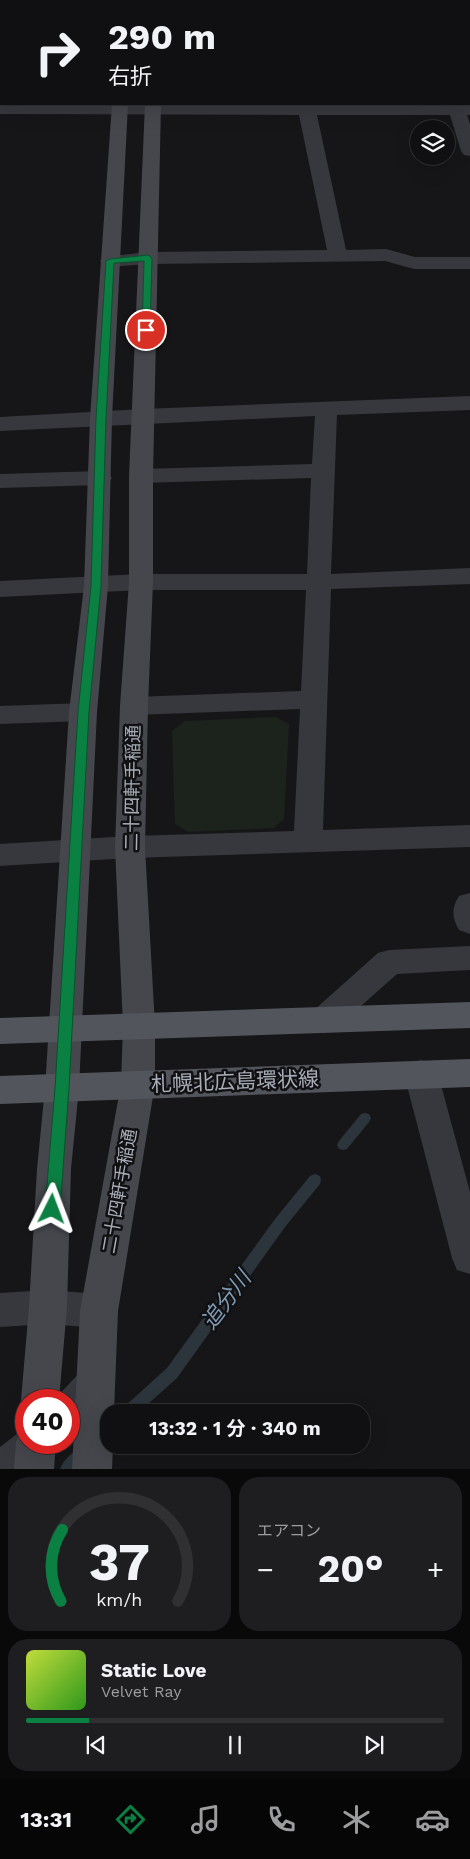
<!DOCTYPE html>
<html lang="ja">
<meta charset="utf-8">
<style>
body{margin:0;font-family:"Work Sans","Noto Sans JP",sans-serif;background:#1e1e20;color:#f1f3f6;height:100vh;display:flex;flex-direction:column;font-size:19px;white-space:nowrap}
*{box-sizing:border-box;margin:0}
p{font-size:16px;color:#9c9d9f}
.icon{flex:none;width:28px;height:28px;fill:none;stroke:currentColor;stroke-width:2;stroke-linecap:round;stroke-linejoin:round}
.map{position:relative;height:1469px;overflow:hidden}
.drawer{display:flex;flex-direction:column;gap:8px;padding:8px;background:#09090a;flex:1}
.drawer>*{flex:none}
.guide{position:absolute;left:0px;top:0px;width:470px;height:105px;box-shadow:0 5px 20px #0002,0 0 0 1px #303032;background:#101012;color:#f1f3f6;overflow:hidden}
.controls{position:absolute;left:410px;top:120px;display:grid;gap:10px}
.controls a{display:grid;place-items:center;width:45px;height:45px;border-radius:50%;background:#101012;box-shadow:0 5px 20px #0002,0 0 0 1px #303032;font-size:25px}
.speed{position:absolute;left:15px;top:1389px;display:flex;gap:10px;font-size:25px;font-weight:700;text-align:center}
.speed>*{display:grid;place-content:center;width:65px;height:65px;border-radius:50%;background:#101012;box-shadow:0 5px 20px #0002,0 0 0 1px #303032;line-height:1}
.speed .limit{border:8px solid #d22;background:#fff;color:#111}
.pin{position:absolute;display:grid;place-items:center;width:42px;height:42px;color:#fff;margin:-21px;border:2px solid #fff;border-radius:50%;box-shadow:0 1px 5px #0007}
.me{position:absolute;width:55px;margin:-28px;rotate:3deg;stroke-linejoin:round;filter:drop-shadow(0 0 4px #0008)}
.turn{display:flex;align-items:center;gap:18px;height:105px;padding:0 25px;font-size:22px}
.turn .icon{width:65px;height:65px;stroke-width:2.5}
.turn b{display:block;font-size:35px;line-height:42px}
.big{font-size:38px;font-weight:700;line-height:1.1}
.drawer .tile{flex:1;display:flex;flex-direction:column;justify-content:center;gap:8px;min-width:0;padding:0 18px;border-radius:20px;background:#1e1e20}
.drawer .dial{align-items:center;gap:0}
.dial svg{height:130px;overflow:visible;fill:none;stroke:#303032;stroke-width:7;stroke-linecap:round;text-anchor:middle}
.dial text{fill:#f1f3f6;stroke:none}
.song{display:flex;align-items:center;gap:15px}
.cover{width:60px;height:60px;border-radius:8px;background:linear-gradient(135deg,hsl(70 70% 55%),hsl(110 70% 35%))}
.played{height:5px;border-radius:2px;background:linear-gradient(90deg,#0b8043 15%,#303032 15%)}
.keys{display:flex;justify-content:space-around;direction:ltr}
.heat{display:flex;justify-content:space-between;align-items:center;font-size:28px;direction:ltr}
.drawer .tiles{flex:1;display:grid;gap:8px;grid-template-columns:1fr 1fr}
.tile:last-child{grid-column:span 2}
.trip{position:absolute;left:100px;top:1404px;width:270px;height:50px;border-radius:20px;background:#101012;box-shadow:0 5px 20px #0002,0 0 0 1px #303032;font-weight:700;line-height:50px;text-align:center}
.menu{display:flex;height:80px;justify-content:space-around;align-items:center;background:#060607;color:#9c9d9f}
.menu .icon{width:35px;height:35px}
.menu .current{color:#0b8043}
.menu b{font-size:22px;color:#f1f3f6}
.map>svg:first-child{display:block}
.green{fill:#1c231d}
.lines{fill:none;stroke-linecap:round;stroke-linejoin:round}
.stream{fill:#2c353c;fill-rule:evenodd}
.street{fill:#37383d;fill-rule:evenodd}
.secondary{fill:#45474d;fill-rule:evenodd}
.primary{fill:#53555c;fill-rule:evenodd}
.route{fill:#0b8043;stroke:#07532c}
.labels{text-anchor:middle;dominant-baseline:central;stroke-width:5;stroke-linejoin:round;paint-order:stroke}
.street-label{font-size:18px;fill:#a8adb8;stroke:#111113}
.near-street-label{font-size:21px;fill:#a8adb8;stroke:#111113}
.near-water-label{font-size:22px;font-style:italic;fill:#7f9bb3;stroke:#111113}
</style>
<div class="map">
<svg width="470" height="1469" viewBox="0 0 470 1469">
<rect width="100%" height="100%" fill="#161618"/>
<!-- green -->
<polygon class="green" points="276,717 289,724 284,819 274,828 188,832 175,824 172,731 185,721"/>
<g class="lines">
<!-- stream -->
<g class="stream">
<polygon points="365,1113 369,1114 371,1118 369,1122 347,1149 343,1150 339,1149 337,1145 339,1141 361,1114"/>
<polygon points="315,1174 320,1176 321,1180 320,1184 285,1227 177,1378 139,1412 122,1412 124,1407 167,1368 275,1219 310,1176"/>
<path d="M82 1448 87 1450 89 1455 87 1460 78 1469H60C63 1460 73 1451 82 1448Z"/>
</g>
<!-- street -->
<g class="street">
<polygon points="315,0 331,0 331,1 316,1"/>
<polygon points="0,104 470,105 470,115 467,115 470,124 470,156 464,155 461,151 450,115 317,115 346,250 386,249 415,257 470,257 470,269 414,269 385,261 148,264 110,267 103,265 100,261 103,257 148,252 327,250 299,115 0,114"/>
<polygon points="470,396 470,410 337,415 331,574 470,568 470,584 331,589 323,830 470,825 470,847 130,858 0,866 0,844 130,836 294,831 300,709 134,715 124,712 120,706 124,700 134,697 301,691 306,590 141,590 0,597 0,581 141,574 307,574 311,478 141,483 133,481 129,476 133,471 141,469 312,464 315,416 0,431 0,417 143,409"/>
<polygon points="100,471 108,473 112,478 108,483 100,485 0,488 0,474"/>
<polygon points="83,703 93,706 97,712 93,718 83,721 0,724 0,706"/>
<path d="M470 893V934L459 930C452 918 451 908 459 896Z"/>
<polygon points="470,946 470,970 397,974 335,1029 324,1033 313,1029 308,1020 313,1011 378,953 389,950"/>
<polygon points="421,1060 433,1064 438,1074 470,1192 470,1274 457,1270 452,1258 404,1074 409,1064"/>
<polygon points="48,1290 99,1294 112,1299 118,1311 112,1323 99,1328 48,1324 0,1327 0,1293"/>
<path d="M96 1365 110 1370 115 1383C107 1403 89 1423 69 1430V1400H54L82 1370Z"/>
<path d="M26 1427V1442H58C44 1469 29 1469 0 1469V1447Z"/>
</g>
<!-- secondary -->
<g class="secondary">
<polygon points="118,0 134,0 134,1 119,1"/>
<polygon points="146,0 162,0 162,1 147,1"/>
<polygon points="112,104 128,104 112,418 108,586 97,712 79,1088 71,1169 67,1307 59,1400 26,1400 26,1413 21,1400 29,1307 37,1169 45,1088 69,712 84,586 90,418"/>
<polygon points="145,104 161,104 153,476 153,582 148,706 145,847 155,1026 155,1084 118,1311 114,1412 109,1412 109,1445 113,1445 112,1469 72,1469 80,1311 121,1084 123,1026 115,847 120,706 129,582 129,476"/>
<polygon points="26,1427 26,1442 56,1442 54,1469 14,1469 16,1442 22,1428"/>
</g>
<!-- primary -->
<g class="primary">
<polygon points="470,1002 470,1028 0,1044 0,1018"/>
<polygon points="470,1059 470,1087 0,1104 0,1076"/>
</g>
</g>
<!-- route -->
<polygon class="route" points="148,255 152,258 150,330 146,332 142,330 144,261 114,263 106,418 101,586 89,712 69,1088 60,1209 58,1213 52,1215 47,1213 45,1209 55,1088 78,712 91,586 96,418 106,261 110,259"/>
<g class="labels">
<!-- street labels -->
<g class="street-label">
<text transform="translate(132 788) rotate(-89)">二十四軒手稲通</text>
<text transform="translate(119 1191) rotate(-80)">二十四軒手稲通</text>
</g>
<!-- near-street labels -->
<g class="near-street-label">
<text transform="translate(235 1081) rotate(-2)">札幌北広島環状線</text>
</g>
<!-- near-water labels -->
<g class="near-water-label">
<text transform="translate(226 1300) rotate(-53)">追分川</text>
</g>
</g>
</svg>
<div class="controls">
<a><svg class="icon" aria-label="layers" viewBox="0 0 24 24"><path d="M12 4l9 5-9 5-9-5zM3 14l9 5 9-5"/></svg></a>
</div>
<div class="speed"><div class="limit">40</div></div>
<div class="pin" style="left:146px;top:330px;background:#d93025"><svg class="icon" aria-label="arrive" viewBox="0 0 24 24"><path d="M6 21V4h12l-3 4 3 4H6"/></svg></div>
<svg class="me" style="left:52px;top:1209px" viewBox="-20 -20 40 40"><path d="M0-17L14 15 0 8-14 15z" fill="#0b8043" stroke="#fff" stroke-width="4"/></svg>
<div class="trip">13:32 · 1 分 · 340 m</div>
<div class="guide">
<div class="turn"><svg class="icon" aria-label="right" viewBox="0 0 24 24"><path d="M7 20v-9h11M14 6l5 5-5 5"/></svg><div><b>290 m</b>右折</div></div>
</div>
</div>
<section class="drawer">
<div class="tiles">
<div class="tile dial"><svg viewBox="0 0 100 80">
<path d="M14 69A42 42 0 1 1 86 69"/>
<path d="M14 69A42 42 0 0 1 15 25" stroke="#0b8043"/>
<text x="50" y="56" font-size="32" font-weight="700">37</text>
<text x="50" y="72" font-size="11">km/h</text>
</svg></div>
<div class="tile"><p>エアコン</p>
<div class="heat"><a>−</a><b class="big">20°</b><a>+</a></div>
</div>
<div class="tile">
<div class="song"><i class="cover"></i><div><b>Static Love</b><p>Velvet Ray</p></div></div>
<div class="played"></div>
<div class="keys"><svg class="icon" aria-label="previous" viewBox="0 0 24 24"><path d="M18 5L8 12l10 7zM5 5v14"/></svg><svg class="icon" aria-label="pause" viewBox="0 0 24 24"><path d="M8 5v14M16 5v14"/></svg><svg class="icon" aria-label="next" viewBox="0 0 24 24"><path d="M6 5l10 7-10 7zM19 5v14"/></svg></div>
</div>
</div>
</section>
<nav class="menu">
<b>13:31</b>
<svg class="icon current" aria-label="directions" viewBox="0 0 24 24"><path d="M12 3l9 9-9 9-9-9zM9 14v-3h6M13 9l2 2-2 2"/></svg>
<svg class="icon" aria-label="music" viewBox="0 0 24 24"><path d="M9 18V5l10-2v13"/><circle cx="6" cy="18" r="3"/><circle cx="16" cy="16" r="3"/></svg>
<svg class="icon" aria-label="phone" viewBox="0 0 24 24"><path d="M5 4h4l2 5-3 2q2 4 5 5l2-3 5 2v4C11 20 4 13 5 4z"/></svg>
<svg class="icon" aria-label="climate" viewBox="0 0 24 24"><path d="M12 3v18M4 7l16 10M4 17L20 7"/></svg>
<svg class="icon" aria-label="car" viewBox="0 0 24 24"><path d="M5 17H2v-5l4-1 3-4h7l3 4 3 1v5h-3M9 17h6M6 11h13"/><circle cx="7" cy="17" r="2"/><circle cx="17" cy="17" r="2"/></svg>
</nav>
